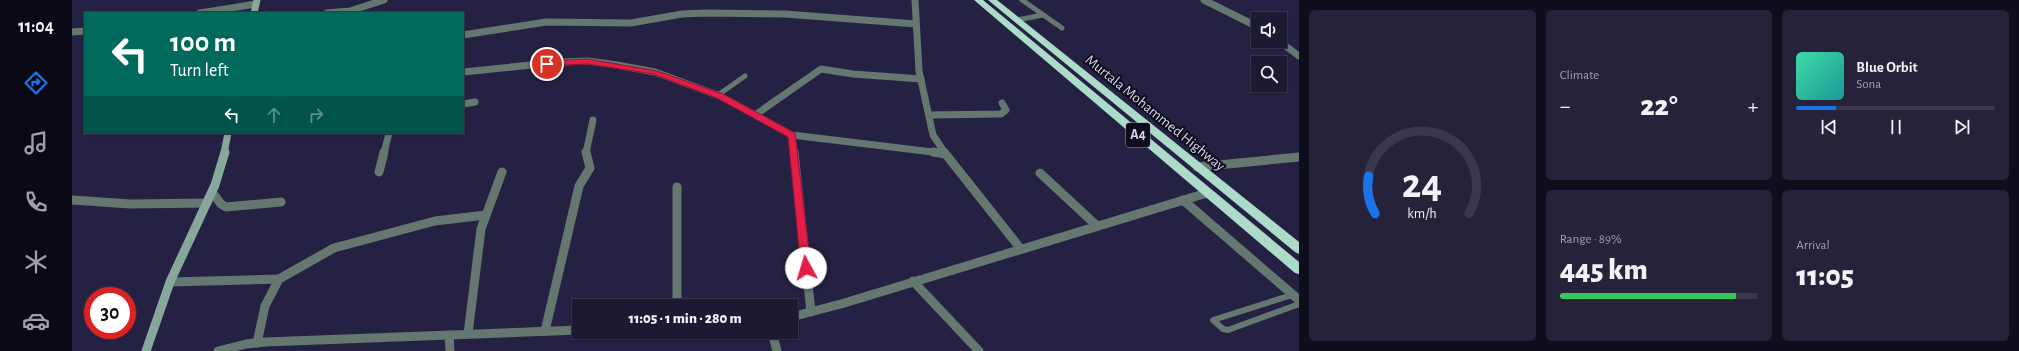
<!DOCTYPE html>
<meta charset="utf-8">
<style>
body{margin:0;font-family:"Alegreya Sans",sans-serif;background:#25223a;color:#f1f3f6;height:100vh;display:flex;flex-direction:column;font-size:15px;white-space:nowrap}
*{box-sizing:border-box;margin:0}
p{font-size:13px;color:#a0a0ac}
.icon{flex:none;width:22px;height:22px;fill:none;stroke:currentColor;stroke-width:2;stroke-linecap:round;stroke-linejoin:round}
.map{position:relative;flex:1;overflow:hidden}
.details{display:flex;flex-direction:column;gap:10px;padding:10px;background:#0f0e1c;width:720px}
.details>*{flex:none}
.top-card{position:absolute;left:12px;top:12px;width:380px;height:122px;border-radius:0px;box-shadow:0 1px 3px #0004,0 0 0 1px #3a384d;background:#00695c;color:#fff;overflow:hidden}
.buttons{position:absolute;left:1179px;top:12px;display:grid;gap:8px}
.buttons a{display:grid;place-items:center;width:36px;height:36px;border-radius:0px;background:#1c1932;box-shadow:0 1px 3px #0004,0 0 0 1px #3a384d;font-size:20px}
.speed{position:absolute;left:12px;top:287px;display:flex;gap:8px;font-size:20px;font-weight:700;text-align:center}
.speed>*{display:grid;place-content:center;width:52px;height:52px;border-radius:50%;background:#1c1932;box-shadow:0 1px 3px #0004,0 0 0 1px #3a384d;line-height:1}
.speed .limit{border:6px solid #d22;background:#fff;color:#111}
.pin{position:absolute;display:grid;place-items:center;width:34px;height:34px;color:#fff;margin:-17px;border:2px solid #fff;border-radius:50%;box-shadow:0 1px 4px #0007}
.me{position:absolute;width:44px;margin:-22px;rotate:354deg;stroke-linejoin:round;filter:drop-shadow(0 0 3px #0008)}
.turn{display:flex;align-items:center;gap:14px;height:84px;padding:0 20px;font-size:18px}
.turn .icon{width:52px;height:52px;stroke-width:2.5}
.turn b{display:block;font-size:28px;line-height:34px}
.lanes{display:flex;align-items:center;height:38px;padding:0 20px;background:#0003;justify-content:center;gap:20px;direction:ltr}
.lanes .off{opacity:.35}
.big{font-size:30px;font-weight:800;line-height:1.1}
.details .tile{flex:1;display:flex;flex-direction:column;justify-content:center;gap:6px;min-width:0;padding:0 14px;border-radius:6px;background:#25223a}
.details .dial{align-items:center;gap:0}
.dial svg{height:104px;overflow:visible;fill:none;stroke:#3a384d;stroke-width:7;stroke-linecap:round;text-anchor:middle}
.dial text{fill:#f1f3f6;stroke:none}
.song{display:flex;align-items:center;gap:12px}
.cover{width:48px;height:48px;border-radius:6px;background:linear-gradient(135deg,hsl(160 70% 55%),hsl(180 70% 35%))}
.played{height:4px;border-radius:2px;background:linear-gradient(90deg,#1a73e8 20%,#3a384d 20%)}
.keys{display:flex;justify-content:space-around;direction:ltr}
.heat{display:flex;justify-content:space-between;align-items:center;font-size:22px;direction:ltr}
.charge{height:6px;border-radius:3px;background:linear-gradient(90deg,#34c759 89%,#3a384d 0)}
.details .tiles{flex:1;display:grid;gap:10px;grid-template-columns:repeat(3,1fr)}
.tile:first-child{grid-row:span 2}
.trip{position:absolute;left:500px;top:299px;width:226px;height:40px;border-radius:0px;background:#1c1932;box-shadow:0 1px 3px #0004,0 0 0 1px #3a384d;font-weight:800;line-height:40px;text-align:center}
main{display:flex;flex:1;min-height:0}
.tabs{display:flex;flex-direction:column;width:72px;justify-content:space-around;align-items:center;background:#0b0a14;color:#a0a0ac}
.tabs .icon{width:28px;height:28px}
.tabs .on{color:#1a73e8}
.tabs b{font-size:18px;color:#f1f3f6}
.map>svg:first-child{display:block}
.lines{fill:none;stroke-linecap:round;stroke-linejoin:round}
.service-far1{stroke:#64786f;stroke-width:5}
.service{stroke:#64786f;stroke-width:6}
.minor-far1{stroke:#64786f;stroke-width:7}
.minor{stroke:#64786f;stroke-width:9}
.secondary-far1{stroke:#86a799;stroke-width:7}
.secondary{stroke:#86a799;stroke-width:9}
.trunk{fill:#acdcc8;fill-rule:evenodd}
.route{fill:#e11d48;stroke:#92132f}
.labels{text-anchor:middle;dominant-baseline:central;stroke-width:4;stroke-linejoin:round;paint-order:stroke}
.shield{fill:#0f0d1c;stroke:#9b9aae;stroke-width:1}
.shield-label{font-size:14px;font-weight:bold;fill:#d7d6ed}
.street-label{font-size:15px;fill:#d7d6ed;stroke:#0f0d1c}
</style>
<main>
<nav class="tabs">
<b>11:04</b>
<svg class="icon on" aria-label="directions" viewBox="0 0 24 24"><path d="M12 3l9 9-9 9-9-9zM9 14v-3h6M13 9l2 2-2 2"/></svg>
<svg class="icon" aria-label="music" viewBox="0 0 24 24"><path d="M9 18V5l10-2v13"/><circle cx="6" cy="18" r="3"/><circle cx="16" cy="16" r="3"/></svg>
<svg class="icon" aria-label="phone" viewBox="0 0 24 24"><path d="M5 4h4l2 5-3 2q2 4 5 5l2-3 5 2v4C11 20 4 13 5 4z"/></svg>
<svg class="icon" aria-label="climate" viewBox="0 0 24 24"><path d="M12 3v18M4 7l16 10M4 17L20 7"/></svg>
<svg class="icon" aria-label="car" viewBox="0 0 24 24"><path d="M5 17H2v-5l4-1 3-4h7l3 4 3 1v5h-3M9 17h6M6 11h13"/><circle cx="7" cy="17" r="2"/><circle cx="17" cy="17" r="2"/></svg>
</nav>
<div class="map">
<svg width="1227" height="351" viewBox="0 0 1227 351">
<rect width="100%" height="100%" fill="#252143"/>
<g class="lines">
<!-- service-far1 -->
<g class="service-far1">
<polyline points="950,0 990,28"/>
<polyline points="945,20 971,15"/>
<polyline points="646,95 673,76"/>
</g>
<!-- service -->
<polyline class="service" points="1220,295 1141,320 1151,329 1156,330 1227,304"/>
<!-- minor-far1 -->
<g class="minor-far1">
<polyline points="843,0 847,71 861,135 873,153"/>
<polyline points="1132,0 1186,27"/>
<polyline points="128,13 184,4"/>
<polyline points="255,13 278,11 312,0"/>
<polyline points="0,32 13,31"/>
<polyline points="391,35 474,22 559,23 610,14 634,13 713,14 844,24"/>
<polyline points="1207,41 1227,56"/>
<polyline points="391,72 488,62 516,61 545,65 583,72 648,96 720,135 869,153"/>
<polyline points="391,104 403,102"/>
<polyline points="683,115 749,69 781,74 849,79"/>
<polyline points="857,115 929,114 934,110 930,103"/>
<polyline points="720,135 722,153"/>
<polyline points="312,153 317,133"/>
<polyline points="514,153 521,120"/>
</g>
<!-- minor -->
<g class="minor">
<polyline points="722,152 739,312"/>
<polyline points="861,152 873,154"/>
<polyline points="872,152 948,248"/>
<polyline points="1125,167 1227,157"/>
<polyline points="307,172 312,152"/>
<polyline points="968,173 1024,225"/>
<polyline points="605,187 605,306"/>
<polyline points="140,192 149,204 154,207 209,202"/>
<polyline points="0,200 59,204 135,203"/>
<polyline points="1111,200 1227,300"/>
<polyline points="841,281 907,351"/>
<polyline points="98,282 207,279"/>
<polyline points="719,317 769,304 1135,193"/>
<polyline points="473,331 507,186 518,168 514,152"/>
<polyline points="700,332 705,351"/>
<polyline points="396,334 409,229 430,172"/>
<polyline points="377,335 378,351"/>
<polyline points="185,343 193,306 207,279 262,248 363,221 414,215"/>
<polyline points="146,351 174,344 193,342 507,330"/>
</g>
<!-- secondary-far1 -->
<g class="secondary-far1">
<polyline points="182,13 185,0"/>
<polyline points="152,153 156,133"/>
</g>
<!-- secondary -->
<polyline class="secondary" points="74,351 98,282 143,185 153,152"/>
<!-- trunk -->
<g class="trunk">
<polygon points="902,0 911,0 1227,262 1227,274 1223,273"/>
<polygon points="916,0 925,0 1227,242 1227,254 1223,252"/>
</g>
</g>
<!-- route -->
<polygon class="route" points="516,59 585,71 651,94 723,133 739,268 738,271 734,272 729,268 716,137 645,98 581,74 516,64 475,66 471,64 475,61"/>
<g class="labels">
<!-- shield labels -->
<rect class="shield" x="1054" y="123" width="24" height="24" rx="3"/>
<g class="shield-label">
<text x="1066" y="135">A4</text>
</g>
<!-- street labels -->
<g class="street-label">
<text transform="translate(1083 113) rotate(39)">Murtala Mohammed Highway</text>
</g>
</g>
</svg>
<div class="buttons">
<a><svg class="icon" aria-label="sound" viewBox="0 0 24 24"><path d="M4 9h4l5-4v14l-5-4H4zM17 9q2 3 0 6"/></svg></a>
<a><svg class="icon" aria-label="search" viewBox="0 0 24 24"><circle cx="10" cy="10" r="6"/><path d="M15 15l6 6"/></svg></a>
</div>
<div class="speed"><div class="limit">30</div></div>
<div class="pin" style="left:475px;top:64px;background:#d93025"><svg class="icon" aria-label="arrive" viewBox="0 0 24 24"><path d="M6 21V4h12l-3 4 3 4H6"/></svg></div>
<svg class="me" style="left:734px;top:268px" viewBox="-20 -20 40 40"><circle r="19" fill="#fff"/><path d="M0-13L10 11 0 6-10 11z" fill="#e11d48"/></svg>
<div class="trip">11:05 · 1 min · 280 m</div>
<div class="top-card">
<div class="turn"><svg class="icon" aria-label="left" viewBox="0 0 24 24"><path d="M17 20v-9H6M10 6l-5 5 5 5"/></svg><div><b>100 m</b>Turn left</div></div>
<div class="lanes"><svg class="icon" aria-label="left" viewBox="0 0 24 24"><path d="M17 20v-9H6M10 6l-5 5 5 5"/></svg><svg class="icon off" aria-label="ahead" viewBox="0 0 24 24"><path d="M12 20V5M6 11l6-6 6 6"/></svg><svg class="icon off" aria-label="right" viewBox="0 0 24 24"><path d="M7 20v-9h11M14 6l5 5-5 5"/></svg></div>
</div>
</div>
<section class="details">
<div class="tiles">
<div class="tile dial"><svg viewBox="0 0 100 80">
<path d="M14 69A42 42 0 1 1 86 69"/>
<path d="M14 69A42 42 0 0 1 9 40" stroke="#1a73e8"/>
<text x="50" y="56" font-size="32" font-weight="700">24</text>
<text x="50" y="72" font-size="11">km/h</text>
</svg></div>
<div class="tile"><p>Climate</p>
<div class="heat"><a>−</a><b class="big">22°</b><a>+</a></div>
</div>
<div class="tile">
<div class="song"><i class="cover"></i><div><b>Blue Orbit</b><p>Sona</p></div></div>
<div class="played"></div>
<div class="keys"><svg class="icon" aria-label="previous" viewBox="0 0 24 24"><path d="M18 5L8 12l10 7zM5 5v14"/></svg><svg class="icon" aria-label="pause" viewBox="0 0 24 24"><path d="M8 5v14M16 5v14"/></svg><svg class="icon" aria-label="next" viewBox="0 0 24 24"><path d="M6 5l10 7-10 7zM19 5v14"/></svg></div>
</div>
<div class="tile"><p>Range · 89%</p><b class="big">445 km</b><div class="charge"></div></div>
<div class="tile"><p>Arrival</p><b class="big">11:05</b></div>
</div>
</section>
</main>
